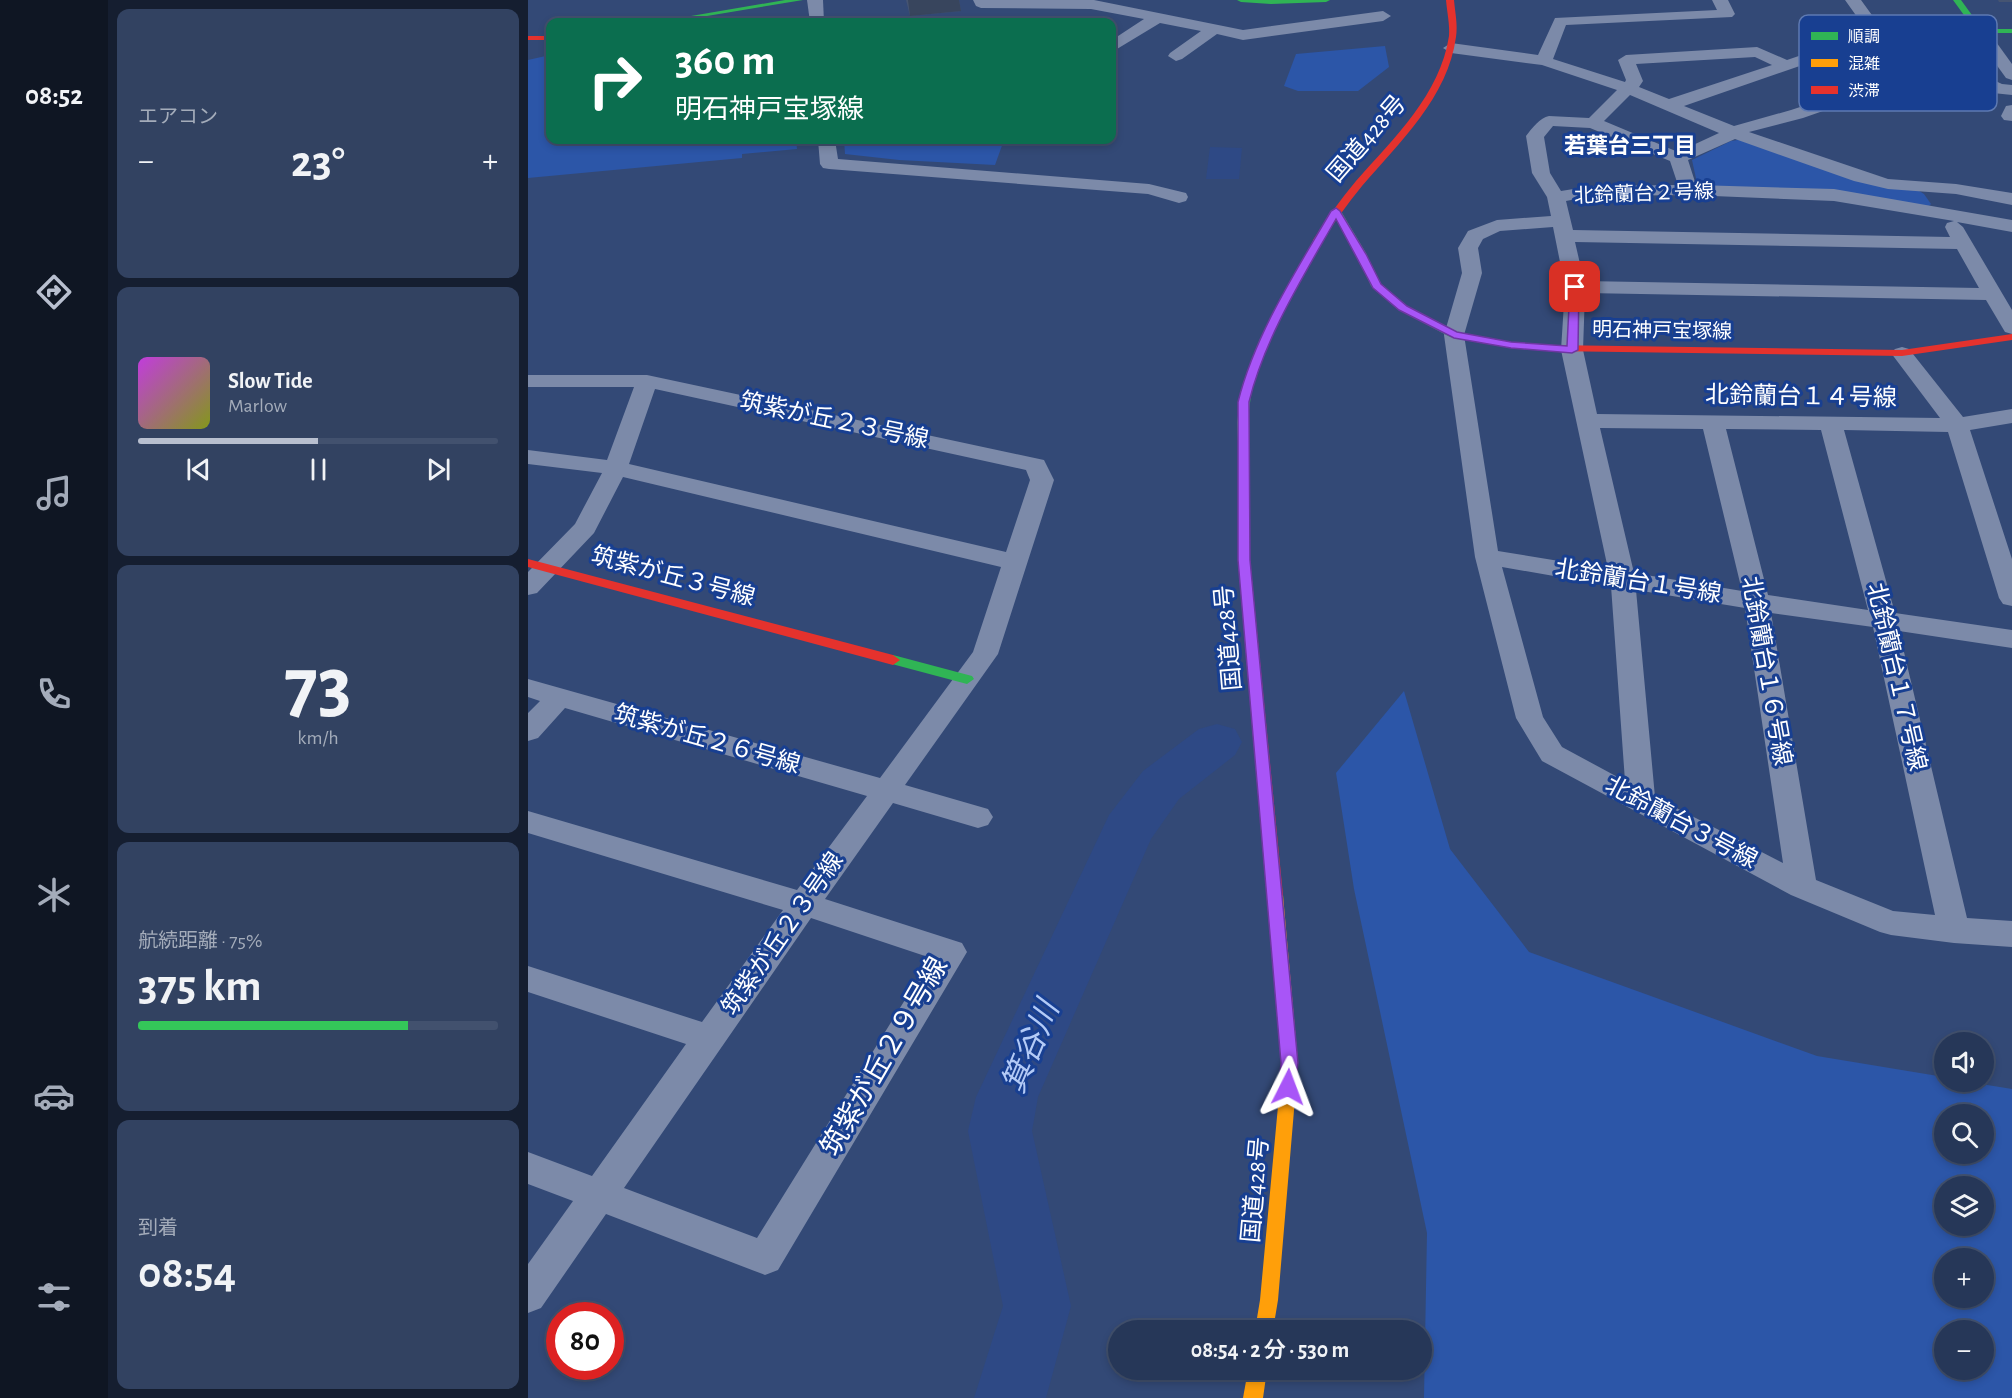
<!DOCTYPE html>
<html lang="ja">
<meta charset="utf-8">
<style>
body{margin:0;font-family:"Alegreya Sans","Noto Sans JP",sans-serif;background:#324261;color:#f1f3f6;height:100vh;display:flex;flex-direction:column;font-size:22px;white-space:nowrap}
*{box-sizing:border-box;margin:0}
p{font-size:20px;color:#a4acba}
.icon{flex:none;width:33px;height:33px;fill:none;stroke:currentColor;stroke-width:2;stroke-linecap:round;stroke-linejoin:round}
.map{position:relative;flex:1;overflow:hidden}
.details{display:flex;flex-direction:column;gap:9px;padding:9px;background:#151e30;width:420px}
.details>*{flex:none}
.hud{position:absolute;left:18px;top:18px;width:570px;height:126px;border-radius:12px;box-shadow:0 3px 9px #0003,0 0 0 2px #42516e;background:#0b6e4f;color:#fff;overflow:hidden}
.tools{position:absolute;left:1406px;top:1032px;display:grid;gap:12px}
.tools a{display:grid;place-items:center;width:60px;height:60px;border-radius:50%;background:#263758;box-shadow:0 3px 9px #0003,0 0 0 2px #42516e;font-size:30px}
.speed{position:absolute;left:18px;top:1302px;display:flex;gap:12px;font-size:30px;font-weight:700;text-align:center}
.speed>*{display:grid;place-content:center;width:78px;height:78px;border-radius:50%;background:#263758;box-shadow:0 3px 9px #0003,0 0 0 2px #42516e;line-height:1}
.speed .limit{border:9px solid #d22;background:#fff;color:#111}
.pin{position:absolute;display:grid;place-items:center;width:51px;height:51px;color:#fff;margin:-26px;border-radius:12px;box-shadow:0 3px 9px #0006}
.me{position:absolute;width:66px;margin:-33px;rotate:3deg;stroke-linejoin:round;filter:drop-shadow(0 0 4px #0008)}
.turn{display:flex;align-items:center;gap:21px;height:126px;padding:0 30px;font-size:27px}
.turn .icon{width:78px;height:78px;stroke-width:2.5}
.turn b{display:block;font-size:42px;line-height:51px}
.big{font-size:45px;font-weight:600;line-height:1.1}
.details .widget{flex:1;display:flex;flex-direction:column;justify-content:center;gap:9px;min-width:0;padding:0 21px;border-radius:12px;background:#324261}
.details .dial{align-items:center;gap:0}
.dial b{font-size:78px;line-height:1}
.song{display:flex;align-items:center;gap:18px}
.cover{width:72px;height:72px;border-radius:9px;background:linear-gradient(135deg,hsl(290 70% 55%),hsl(70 70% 35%))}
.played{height:6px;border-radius:3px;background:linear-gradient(90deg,#b8bfcf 50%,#42516e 50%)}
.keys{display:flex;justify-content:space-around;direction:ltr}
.heat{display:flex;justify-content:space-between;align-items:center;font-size:33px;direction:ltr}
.charge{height:9px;border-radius:4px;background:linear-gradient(90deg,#34c759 75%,#42516e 0)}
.trip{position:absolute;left:580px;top:1320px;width:324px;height:60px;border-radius:30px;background:#263758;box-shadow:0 3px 9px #0003,0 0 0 2px #42516e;font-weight:600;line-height:60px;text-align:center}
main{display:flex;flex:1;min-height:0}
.tabs{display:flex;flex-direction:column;width:108px;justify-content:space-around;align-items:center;background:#0f1623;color:#a4acba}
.tabs .icon{width:42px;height:42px}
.tabs .current{color:#b8bfcf}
.tabs b{font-size:27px;color:#f1f3f6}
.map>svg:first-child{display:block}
.green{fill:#2c56a8;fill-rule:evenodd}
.water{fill:#2e4985}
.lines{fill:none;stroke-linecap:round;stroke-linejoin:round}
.river{fill:#2e4985;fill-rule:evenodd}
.street{fill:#7c8aa9;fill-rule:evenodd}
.fast{fill:#30b455;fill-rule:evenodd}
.slow{fill:#ff9f0a;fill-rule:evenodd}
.jam{fill:#e5322d;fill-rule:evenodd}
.wall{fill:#455472}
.shaded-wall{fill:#38455d}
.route{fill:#a855f7;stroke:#6d37a1;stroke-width:1.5}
.labels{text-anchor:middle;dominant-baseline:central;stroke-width:6;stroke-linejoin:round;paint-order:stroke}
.far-street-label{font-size:20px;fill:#fff;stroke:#183f91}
.far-neighbourhood-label{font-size:22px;font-weight:bold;fill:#fff;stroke:#183f91}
.street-label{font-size:24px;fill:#fff;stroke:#183f91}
.near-street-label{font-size:28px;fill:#fff;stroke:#183f91}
.near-water-label{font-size:32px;font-style:italic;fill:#b3caf6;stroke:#183f91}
.key{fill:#183f91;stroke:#5d79b2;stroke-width:1.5}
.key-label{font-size:16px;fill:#fff}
</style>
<main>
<nav class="tabs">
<b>08:52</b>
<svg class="icon current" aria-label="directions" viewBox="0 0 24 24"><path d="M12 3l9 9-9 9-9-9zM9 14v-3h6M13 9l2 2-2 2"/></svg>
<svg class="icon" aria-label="music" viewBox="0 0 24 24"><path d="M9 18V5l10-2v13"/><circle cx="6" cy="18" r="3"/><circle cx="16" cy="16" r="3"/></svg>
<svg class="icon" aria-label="phone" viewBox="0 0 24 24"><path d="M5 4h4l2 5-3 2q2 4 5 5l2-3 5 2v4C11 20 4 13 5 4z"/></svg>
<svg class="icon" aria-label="climate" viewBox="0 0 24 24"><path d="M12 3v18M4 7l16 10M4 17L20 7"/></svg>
<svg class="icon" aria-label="car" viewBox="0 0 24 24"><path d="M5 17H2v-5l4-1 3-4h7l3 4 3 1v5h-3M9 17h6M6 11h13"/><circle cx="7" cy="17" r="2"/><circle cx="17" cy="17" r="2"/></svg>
<svg class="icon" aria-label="filters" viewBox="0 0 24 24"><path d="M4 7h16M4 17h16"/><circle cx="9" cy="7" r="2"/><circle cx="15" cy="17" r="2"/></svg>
</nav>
<section class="details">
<div class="widget"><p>エアコン</p>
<div class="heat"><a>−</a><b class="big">23°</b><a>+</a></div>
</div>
<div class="widget">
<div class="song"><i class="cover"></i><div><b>Slow Tide</b><p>Marlow</p></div></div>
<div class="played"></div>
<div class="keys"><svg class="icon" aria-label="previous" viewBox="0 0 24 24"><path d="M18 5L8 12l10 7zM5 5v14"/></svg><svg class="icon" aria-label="pause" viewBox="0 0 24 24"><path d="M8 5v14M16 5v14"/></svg><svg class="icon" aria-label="next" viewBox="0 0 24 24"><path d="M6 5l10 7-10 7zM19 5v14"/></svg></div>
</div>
<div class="widget dial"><b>73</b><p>km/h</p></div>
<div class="widget"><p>航続距離 · 75%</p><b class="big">375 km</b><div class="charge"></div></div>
<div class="widget"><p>到着</p><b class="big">08:54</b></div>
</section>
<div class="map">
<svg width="1484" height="1398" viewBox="0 0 1484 1398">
<rect width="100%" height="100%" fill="#334976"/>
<!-- green -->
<g class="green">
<polygon points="857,46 861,67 830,91 770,91 756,86 768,54"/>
<polygon points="22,55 22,140 268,140 269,149 214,154 214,158 0,178 0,60"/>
<polygon points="1216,139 1388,189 1396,194 1403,204 1400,207 1177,187 1169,183 1164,160 1203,141"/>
<polygon points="316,140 476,140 467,165 371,160 317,154"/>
<path d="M876 691 922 849 1001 952 1289 1056 1416 1077V1082H1441L1484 1089V1398H896L899 1233 826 889 808 773ZM1455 1114V1154H1416V1114ZM1455 1186V1226H1416V1186ZM1455 1258V1298H1416V1258ZM1416 1330H1455V1370H1416Z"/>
</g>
<!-- water -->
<polygon class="water" points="682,147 714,148 711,179 678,179"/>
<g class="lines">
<!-- river -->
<polygon class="river" points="689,724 707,729 714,742 707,755 651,799 623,839 510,1097 504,1131 543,1306 518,1398 446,1398 475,1306 440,1131 448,1097 581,815 615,771 671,729"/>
<!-- street -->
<g class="street">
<polygon points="279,0 295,0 296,22 282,22"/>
<polygon points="445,0 566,0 715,30 855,11 863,16 855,21 715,40 689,34 654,59 648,61 640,56 642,53 673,31 632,23 584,52 584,40 616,19 563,9 453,8 448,6"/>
<path d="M1184 0H1200L1207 14 1204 17 1038 25 1025 59 1097 82 1098 80 1090 60 1098 55 1229 47 1259 60 1306 44H1318L1320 47 1318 50 1156 106 1206 126 1263 110 1357 79H1369L1371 82 1369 85 1275 118 1221 132 1360 179 1428 184 1484 193V205L1428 194 1360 189 1326 181 1207 139 1160 160 1168 185 1306 189 1484 220V232L1429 222 1435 227 1484 310V334L1477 332 1458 300 1057 293 1055 350 1069 414 1412 418 1363 353 1367 349 1374 347 1381 349 1435 417 1484 409V423L1442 430 1484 559V606L1475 604 1471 598 1420 432 1316 430 1367 613 1484 630V648L1371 631 1439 918 1484 921V947L1426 943 1363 935 1352 932 1263 895 1014 761 988 718 947 557 916 335 934 273 930 248 940 231 969 220 1023 216 1019 197 1004 173 998 136C1004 128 1012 118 1021 116L1061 118 1089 90 1014 65 923 53 915 48 923 43 1010 55 1027 18 1189 10ZM1227 57 1244 65 1141 99 1111 87 1115 81 1108 64ZM1102 95 1191 133 1150 152 1076 121ZM1025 126 1062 128 1142 161 1150 185 1064 186 1033 191 1022 173 1016 137ZM1161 195 1306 201 1426 221 1419 223 1417 227 1422 237 1045 230 1038 201 1064 196ZM1025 227 1037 287 1033 350 1080 569 970 551 936 335 954 273 950 248 955 239 972 231ZM1047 242 1429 249 1451 288 1056 281ZM1072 428 1175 429 1214 591 1106 573ZM1198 429 1293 430 1340 610 1240 595ZM974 567 1083 586 1097 781 1034 747 1015 717ZM1108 590 1217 608 1255 863 1127 797ZM1243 613 1345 627 1407 915 1365 911 1288 880Z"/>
<polygon points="1317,0 1333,0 1354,29 1474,84 1484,85 1484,95 1465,93 1342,35"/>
<polygon points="1452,26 1458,28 1484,64 1484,80 1478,78 1444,31"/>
<polygon points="1484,105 1484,121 1476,120 1473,116 1478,106"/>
<polygon points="290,140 307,140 310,159 621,184 658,193 660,197 658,201 651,203 620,194 301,169 295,168 292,164"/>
<path d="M0 375H119L516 460 526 480 470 654 377 785 460 809 465 817 460 825 450 828 365 803 297 899 434 943 439 952 250 1270 237 1275 78 1214 13 1308 0 1313V1264L45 1201 0 1184V1152L64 1176 158 1044 0 992V966L174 1022 255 910 0 833V811L269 890 339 796 37 708 10 738 0 741V713L12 701 0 697V679L352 778 445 652 473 567 95 477 66 533 9 593 0 595V572L47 524 74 473 0 464V450L79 460 106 387H0ZM127 389 498 470 502 480 478 552 101 464ZM283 918 403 958 229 1238 96 1188Z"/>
</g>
<!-- fast -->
<g class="fast">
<polygon points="257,0 275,0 143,22 128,22"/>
<polygon points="709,0 802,0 798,2 743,4 713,2"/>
<polygon points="1425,0 1433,0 1454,29 1484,29 1484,33 1449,33"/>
<polygon points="808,208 813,211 838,253 852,285 879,306 929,332 983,342 1022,345 1027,348 1022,351 983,348 922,337 871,310 843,286 828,253 803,211"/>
<path d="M787 238 795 240C768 292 730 344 722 403 718 428 721 455 722 481L720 484H712L709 422 715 383 731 341Z"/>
<polygon points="365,655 444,676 446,679 439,684 360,663 358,660"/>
</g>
<!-- slow -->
<g class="slow">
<polygon points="747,889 752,891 755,895 770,1063 750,1300 745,1330 727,1330 732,1300 754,1063 739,895 742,891"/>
<polygon points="720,1370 739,1370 735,1398 715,1398"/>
</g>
<!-- jam -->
<g class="jam">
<path d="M918 0H926C927 12 930 25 928 37 920 97 872 142 834 186 819 204 806 223 793 242H787L785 240C799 219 812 200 828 181 866 138 912 95 921 36 922 25 919 12 918 0Z"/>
<rect x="0" y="36" width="22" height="4"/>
<polygon points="1484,334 1484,340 1374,356 1022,351 1017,348 1022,345 1374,350"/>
<polygon points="716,477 722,481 722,560 755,895 752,899 747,901 742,899 739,895 710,560 710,481"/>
<polygon points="0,559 365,655 372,660 365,665 0,567"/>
</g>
</g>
<!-- wall -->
<g class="wall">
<polygon points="378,0 431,0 433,11 382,16"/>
<polygon points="1470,0 1484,0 1484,2 1471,2"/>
</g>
<!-- shaded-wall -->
<polygon class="shaded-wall" points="380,0 431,0 433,11 382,16"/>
<!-- route -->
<path class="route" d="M808 208 812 211 838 254 853 284 879 306 929 332 983 342 1039 346 1042 287 1051 285 1050 350 1044 353 983 348 926 338 871 310 845 288 808 219C775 277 737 337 721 402L722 560 770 1063 766 1092 760 1094 754 1092 751 1087 753 1063 710 560V402C727 334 768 271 803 211Z"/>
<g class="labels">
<!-- far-street labels -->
<g class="far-street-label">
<text transform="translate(1116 194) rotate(-2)">北鈴蘭台２号線</text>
<text transform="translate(1134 331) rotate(1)">明石神戸宝塚線</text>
</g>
<!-- far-neighbourhood labels -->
<g class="far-neighbourhood-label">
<text x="1102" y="146">若葉台三丁目</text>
</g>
<!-- street labels -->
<g class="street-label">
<text transform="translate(839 139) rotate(-49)">国道428号</text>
<text transform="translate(1273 397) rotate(1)">北鈴蘭台１４号線</text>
<text transform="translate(306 421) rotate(12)">筑紫が丘２３号線</text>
<text transform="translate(145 577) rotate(15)">筑紫が丘３号線</text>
<text transform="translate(1110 582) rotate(9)">北鈴蘭台１号線</text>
<text transform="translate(701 638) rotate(-95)">国道428号</text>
<text transform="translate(1238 671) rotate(80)">北鈴蘭台１６号線</text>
<text transform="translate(1368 677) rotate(77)">北鈴蘭台１７号線</text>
<text transform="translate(179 740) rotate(16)">筑紫が丘２６号線</text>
<text transform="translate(1153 823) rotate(28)">北鈴蘭台３号線</text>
<text transform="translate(255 934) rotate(-55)">筑紫が丘２３号線</text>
<text transform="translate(728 1190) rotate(-85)">国道428号</text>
</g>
<!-- near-street labels -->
<g class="near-street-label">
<text transform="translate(357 1057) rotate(-60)">筑紫が丘２９号線</text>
</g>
<!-- near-water labels -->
<g class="near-water-label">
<text transform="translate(503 1047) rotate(-67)">箕谷川</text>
</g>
</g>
<!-- legend -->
<rect x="1271" y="15" width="198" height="96" rx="9" class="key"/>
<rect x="1283" y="32" width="27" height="8" fill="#30b455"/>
<rect x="1283" y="59" width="27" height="8" fill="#ff9f0a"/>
<rect x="1283" y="86" width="27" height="8" fill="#e5322d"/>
<g class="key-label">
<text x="1320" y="42">順調</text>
<text x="1320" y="69">混雑</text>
<text x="1320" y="96">渋滞</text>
</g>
</svg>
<div class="tools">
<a><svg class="icon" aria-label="sound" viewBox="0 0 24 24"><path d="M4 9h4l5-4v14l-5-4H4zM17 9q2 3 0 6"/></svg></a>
<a><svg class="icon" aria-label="search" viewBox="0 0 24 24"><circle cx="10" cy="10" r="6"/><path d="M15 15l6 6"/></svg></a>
<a><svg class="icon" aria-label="layers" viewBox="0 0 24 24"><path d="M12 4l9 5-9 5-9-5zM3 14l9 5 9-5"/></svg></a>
<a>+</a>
<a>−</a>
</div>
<div class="speed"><div class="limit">80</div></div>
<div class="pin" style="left:1047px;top:287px;background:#d93025"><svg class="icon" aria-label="arrive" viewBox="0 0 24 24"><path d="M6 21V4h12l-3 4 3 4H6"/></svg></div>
<svg class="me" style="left:760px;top:1087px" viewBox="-20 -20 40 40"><path d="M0-17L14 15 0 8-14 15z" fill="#a855f7" stroke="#fff" stroke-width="4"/></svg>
<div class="trip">08:54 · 2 分 · 530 m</div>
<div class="hud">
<div class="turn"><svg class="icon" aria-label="right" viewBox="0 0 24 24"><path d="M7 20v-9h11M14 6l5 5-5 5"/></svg><div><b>360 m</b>明石神戸宝塚線</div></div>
</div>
</div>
</main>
